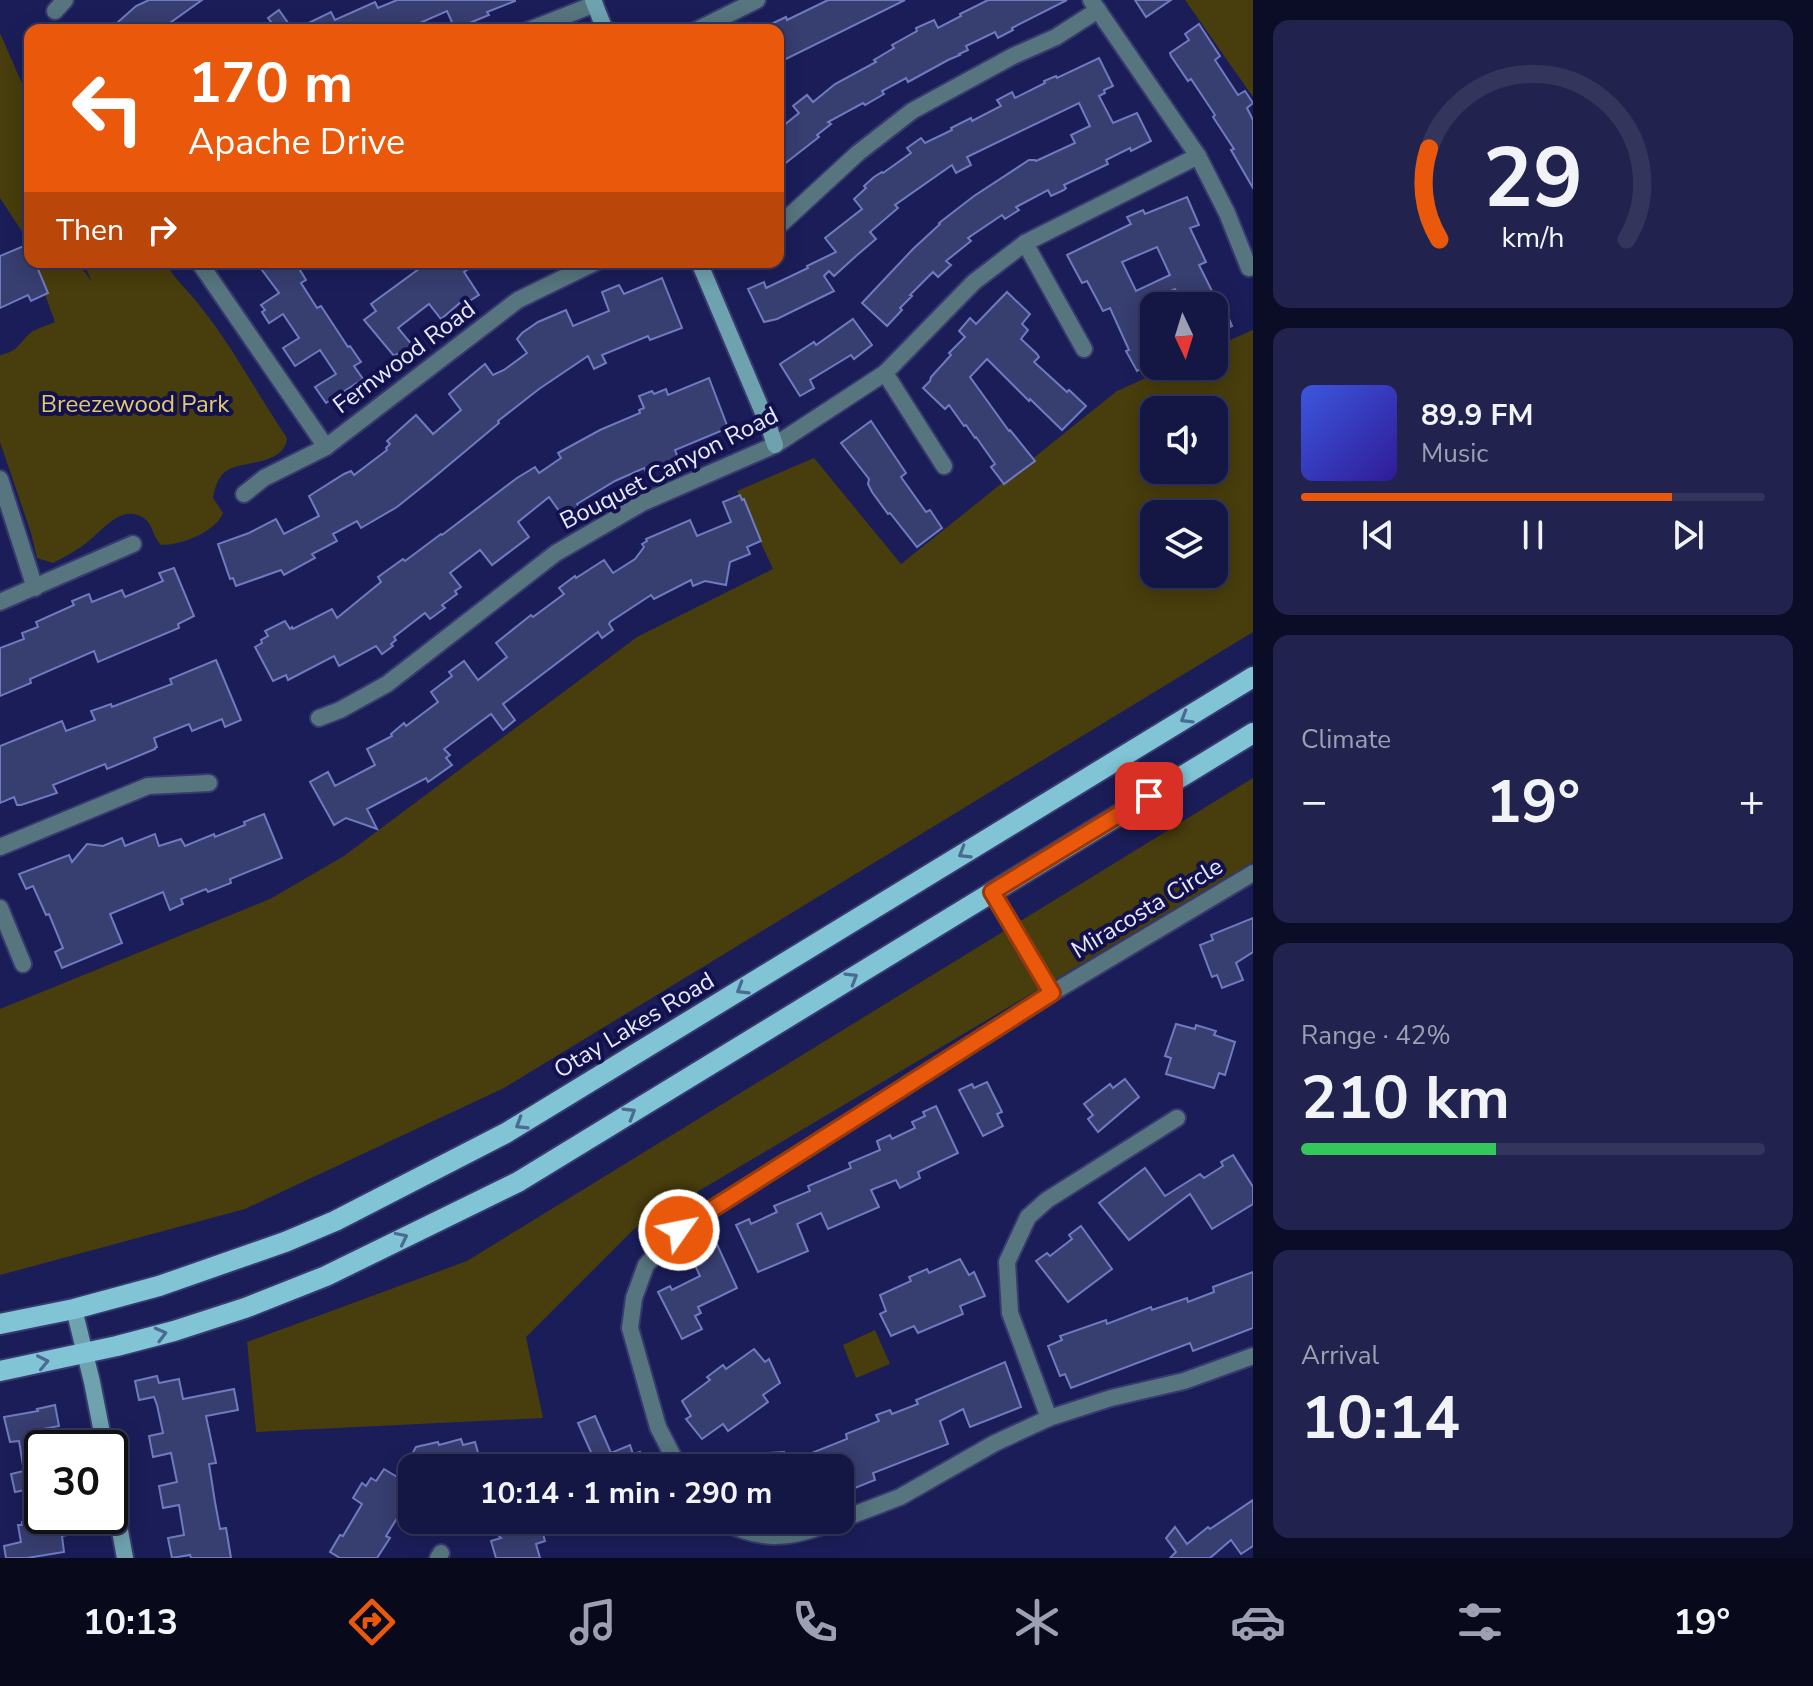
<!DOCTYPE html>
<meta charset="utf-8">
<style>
body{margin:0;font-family:"Nunito Sans",sans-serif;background:#21234e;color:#f1f3f6;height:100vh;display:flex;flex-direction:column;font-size:30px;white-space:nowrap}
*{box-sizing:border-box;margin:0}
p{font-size:26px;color:#9d9fb2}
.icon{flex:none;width:44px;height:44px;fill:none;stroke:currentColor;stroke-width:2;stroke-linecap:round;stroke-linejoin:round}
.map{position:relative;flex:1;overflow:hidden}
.panel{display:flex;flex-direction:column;gap:20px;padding:20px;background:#0b0c25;width:560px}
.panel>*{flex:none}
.guide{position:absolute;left:24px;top:24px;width:760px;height:244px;border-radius:16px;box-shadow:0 4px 20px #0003,0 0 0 2px #33355c;background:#ea580c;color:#fff;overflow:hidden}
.needle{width:52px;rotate:176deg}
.buttons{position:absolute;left:1140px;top:292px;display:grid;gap:16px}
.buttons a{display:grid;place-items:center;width:88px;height:88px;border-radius:16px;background:#141643;box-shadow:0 4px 20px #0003,0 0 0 2px #33355c;font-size:40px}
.speed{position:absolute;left:24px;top:1430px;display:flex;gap:16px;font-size:40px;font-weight:700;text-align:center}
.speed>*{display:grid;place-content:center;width:104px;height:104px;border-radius:50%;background:#141643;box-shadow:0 4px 20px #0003,0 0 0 2px #33355c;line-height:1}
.speed .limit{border:4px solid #111;border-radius:12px;background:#fff;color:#111}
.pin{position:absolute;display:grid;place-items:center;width:68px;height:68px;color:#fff;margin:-34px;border-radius:16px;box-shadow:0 4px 12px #0006}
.me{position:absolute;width:88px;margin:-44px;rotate:57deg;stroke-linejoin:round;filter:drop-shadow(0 0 6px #0008)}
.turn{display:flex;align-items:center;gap:28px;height:168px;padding:0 32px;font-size:36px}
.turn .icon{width:104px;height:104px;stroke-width:2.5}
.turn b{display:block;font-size:56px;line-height:68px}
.then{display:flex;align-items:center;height:76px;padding:0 32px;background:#0003;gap:16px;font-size:30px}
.big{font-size:60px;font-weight:700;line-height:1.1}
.panel .card{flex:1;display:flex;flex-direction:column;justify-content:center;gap:12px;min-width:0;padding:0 28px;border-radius:16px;background:#21234e}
.panel .dial{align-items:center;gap:0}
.dial svg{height:208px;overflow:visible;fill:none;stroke:#33355c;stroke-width:7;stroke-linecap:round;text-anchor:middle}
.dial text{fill:#f1f3f6;stroke:none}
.song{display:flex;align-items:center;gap:24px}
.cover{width:96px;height:96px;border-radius:12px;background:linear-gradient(135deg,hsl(230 70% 55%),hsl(250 70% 35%))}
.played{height:8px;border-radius:4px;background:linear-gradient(90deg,#ea580c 80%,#33355c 80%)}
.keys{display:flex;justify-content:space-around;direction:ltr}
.heat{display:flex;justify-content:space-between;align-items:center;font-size:44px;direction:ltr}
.charge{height:12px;border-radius:6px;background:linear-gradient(90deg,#34c759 42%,#33355c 0)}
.trip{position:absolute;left:398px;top:1454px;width:456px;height:80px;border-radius:16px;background:#141643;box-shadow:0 4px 20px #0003,0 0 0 2px #33355c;font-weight:700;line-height:80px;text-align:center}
.menu{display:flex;height:128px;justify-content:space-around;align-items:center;background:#08091b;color:#9d9fb2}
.menu .icon{width:56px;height:56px}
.menu .selected{color:#ea580c}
.menu b{font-size:36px;color:#f1f3f6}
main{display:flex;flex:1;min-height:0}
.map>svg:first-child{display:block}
.green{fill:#483d0c;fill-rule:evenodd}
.building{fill:#373e70;stroke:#6f7bc0;stroke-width:2;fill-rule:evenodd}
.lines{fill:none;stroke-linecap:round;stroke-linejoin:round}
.street-casing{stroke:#373a6f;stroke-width:20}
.secondary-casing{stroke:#373a6f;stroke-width:20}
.primary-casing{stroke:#373a6f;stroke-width:24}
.street{stroke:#56757e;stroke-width:16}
.secondary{stroke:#6ea2af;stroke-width:16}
.primary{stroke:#81c4d6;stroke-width:20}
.oneway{stroke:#4a6a92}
.route-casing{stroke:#983908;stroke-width:20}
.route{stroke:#ea580c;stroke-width:14}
.labels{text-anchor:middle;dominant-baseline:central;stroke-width:8;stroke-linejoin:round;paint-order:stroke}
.street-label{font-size:24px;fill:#e6e9f9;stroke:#13114d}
.park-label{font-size:24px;fill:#e2ca6f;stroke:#13114d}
</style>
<main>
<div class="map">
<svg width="1253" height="1558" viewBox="0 0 1253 1558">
<rect width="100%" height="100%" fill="#1b1d59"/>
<!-- green -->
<g class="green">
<polygon points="1185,0 1253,0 1253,97"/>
<polygon points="0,33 30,102 30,253 23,233 0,198"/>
<path d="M33 262H77L92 282 83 262H165C174 279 189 291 200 306 233 347 257 394 287 438 285 465 243 461 228 470 218 475 215 488 213 498L223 513C216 532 181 545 161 545 153 538 153 525 145 519 120 501 100 535 81 547 72 553 62 558 53 563L37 558 31 533 0 442V355C14 352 17 348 26 337 33 329 46 326 55 322Z"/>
<path d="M1253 330V632L504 1088 245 1209 0 1275V1009L270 899 344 856 637 637 773 569 737 491 814 458 901 564 1117 391 1172 366H1214V347ZM1154 410H1214V470H1154ZM1154 514H1214V574H1154Z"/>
<polygon points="1253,778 1253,862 633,1230 526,1337 543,1418 256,1432 247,1342 467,1261"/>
<polygon points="875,1330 890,1364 856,1378 843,1345"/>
</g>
<!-- building -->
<g class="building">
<polygon points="149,0 202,0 160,30 109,30 136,6"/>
<polygon points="397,0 515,0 515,1 487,12 489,15 455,29 447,11 413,26 415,30 294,30 331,12 335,20 375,2 378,8"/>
<polygon points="828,0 905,0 778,63 778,30 774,30 771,24 786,17 787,20"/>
<polygon points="988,0 1067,0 1012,28 1013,30 998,38 995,32 966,46 968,50 959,54 960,55 948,60 908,82 906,78 882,91 884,94 865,105 863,103 828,122 831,124 817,135 819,137 778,169 778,130 799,113 793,106 807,95 813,102 835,84 876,62 874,60 894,48 892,45 917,31 916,28 934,20 938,28 961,16 960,14"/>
<polygon points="1135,0 1171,0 1146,17"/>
<polygon points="279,10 293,30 277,30 268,18"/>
<polygon points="1199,24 1220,56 1215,60 1238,95 1245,91 1253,103 1247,108 1253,120 1253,188 1231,150 1234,149 1213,117 1215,115 1191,79 1188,81 1171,56 1170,53 1189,40 1185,34"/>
<polygon points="1099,58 1113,86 1104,90 1105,93 1099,96 1113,123 1137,113 1151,141 1131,151 1130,148 1106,160 1108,164 1064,185 1066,188 1064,190 1051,196 1048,190 1016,207 1019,210 1005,219 1002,215 968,238 971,241 946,261 951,265 938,277 933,272 910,295 912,296 900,308 902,310 887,326 862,303 913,249 940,224 939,223 974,196 1029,160 1035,160 1036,161 1075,143 1071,135 1090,126 1079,103 967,157 971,165 956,173 952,165 895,205 898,208 870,232 876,239 856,256 834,276 829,271 824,276 834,291 777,319 764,322 748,289 764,282 766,288 808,268 807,266 836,252 825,238 862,209 854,199 866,188 864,186 874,177 882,172 883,173 911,153 907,148 921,138 925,143 952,130 951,128 971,118 972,121 1001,106 997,100 1012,92 1015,98 1045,83 1044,81 1056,76 1057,78"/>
<path d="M1187 197 1199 225 1190 228 1206 262 1199 265 1224 315 1227 314 1232 326 1214 334V306H1180L1185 304 1182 298 1180 299 1175 289 1144 303 1149 314 1147 316 1154 331V363L1137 371 1126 351 1129 350 1110 308 1103 311 1087 281 1082 283 1067 255 1131 224 1127 217 1143 210 1145 214ZM1157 247 1170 275 1136 291 1122 262Z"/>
<polygon points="26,245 30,255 30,262 35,262 48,293 31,301 28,295 0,308 0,256"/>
<polygon points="256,262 295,262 306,280 301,283 317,308 321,306 348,347 350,346 361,362 354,366 363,379 326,403 315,387 336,374 320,350 295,366 283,348 299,338 283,314 269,323 262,312 265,310 261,305 279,293"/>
<polygon points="436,262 479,262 464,272 479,295 463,305 461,302 441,319 429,304 398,328 413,346 399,357 397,354 394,356 364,320 376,311 371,304 423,266 425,269"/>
<polygon points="662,278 682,328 650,340 648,336 602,355 606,363 594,369 588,356 539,389 498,421 499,423 432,479 397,507 361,528 357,521 333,534 337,541 312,554 315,558 284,575 281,570 236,586 233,578 230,579 218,544 249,533 276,519 284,534 319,516 309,496 344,474 351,471 354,475 387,450 386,448 390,444 387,441 416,415 433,434 461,410 449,394 485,364 493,375 504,370 527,353 517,339 522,333 538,322 566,310 573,326 609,311 602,292 619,285 624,294"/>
<polygon points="1007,292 1030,314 1022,324 1028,330 1021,339 1037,354 1039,357 1034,362 1067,392 1069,390 1086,406 1062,430 1030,399 1029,401 987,359 970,377 1009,431 1010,430 1035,461 1004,484 991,467 995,464 976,437 975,438 966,425 964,426 949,405 945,409 923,388 930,381 931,377 951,355 949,353 965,337 959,331 970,318 976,324"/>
<polygon points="853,319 872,345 854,359 851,355 810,380 814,388 800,396 780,364 814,342 816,345"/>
<polygon points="709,378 728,428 675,450 678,458 646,472 644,468 615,481 577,504 579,507 564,518 549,497 518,522 529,537 492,565 480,550 450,573 461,587 455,591 457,594 442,605 445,608 430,619 425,613 394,637 396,640 391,644 393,646 382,654 376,646 339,666 334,656 288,680 286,675 273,681 255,647 262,643 261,640 268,636 265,631 285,621 290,629 292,627 293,629 332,609 337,618 381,582 378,577 403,559 405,561 441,534 442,535 517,478 535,467 539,473 561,458 558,453 600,430 640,413 639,410 644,408 639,396 652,391 654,394 666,389 668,395"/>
<polygon points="871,421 906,473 901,477 926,512 930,510 942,528 917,547 890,513 888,514 872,492 868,484 869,479 841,443"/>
<polygon points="740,495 742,500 744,499 761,541 747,547 750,554 730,562 726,585 705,581 693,586 691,580 654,599 651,595 610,622 609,624 613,630 602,638 598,632 503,704 515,720 503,730 491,714 444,749 450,755 446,758 452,765 428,782 426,778 367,809 377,829 346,818 334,825 310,782 328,772 335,786 375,765 367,749 392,736 391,734 404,723 406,726 438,702 431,692 452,676 449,672 464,661 478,680 507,657 496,643 531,615 533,617 564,594 559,588 575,576 576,578 604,560 613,573 635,559 644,547 642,544 647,541 646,539 690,520 697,536 731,522 723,502"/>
<polygon points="174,568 194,616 178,624 179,628 98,662 94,651 30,679 31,683 0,696 0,648 24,639 22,633 38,627 36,622 74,605 72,601 89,594 92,602 122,590 125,597 163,581 159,573"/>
<polygon points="216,660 241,720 225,727 222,719 192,731 189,724 154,738 157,747 155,748 155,749 107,769 105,764 53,785 57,793 21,805 17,805 14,797 0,803 0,746 62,721 66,731 95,720 91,711 111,704 112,707 172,684 170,679"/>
<polygon points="264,814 282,858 230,879 231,883 208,892 206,889 181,899 183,904 170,910 163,892 110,914 122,943 62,968 55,952 63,948 49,914 46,915 33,886 26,889 19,874 69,855 72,862 87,844 103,846 122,838 125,846 155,834 159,846 181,839 185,846 214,834 215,837 245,825 244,822"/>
<polygon points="1253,918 1253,952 1236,963 1243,980 1222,988 1217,975 1212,977 1200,945 1213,940 1211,935"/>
<polygon points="1176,1024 1195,1029 1196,1025 1216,1031 1214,1035 1235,1042 1225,1075 1219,1073 1214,1088 1166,1074 1171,1058 1165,1056"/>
<polygon points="1125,1079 1139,1097 1098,1132 1088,1119 1093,1115 1084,1104 1110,1084 1113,1088"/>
<polygon points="987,1082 1002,1112 997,1114 1003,1126 983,1136 959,1090 972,1084 974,1088"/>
<polygon points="936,1106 958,1153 918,1172 920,1178 900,1188 896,1180 871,1190 879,1207 828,1229 821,1213 797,1224 808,1251 758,1272 736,1225 749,1219 751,1224 777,1212 774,1206 810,1191 808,1186 851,1168 849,1163 880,1150 877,1141 890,1135 892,1139 915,1128 912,1122 925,1116 923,1112"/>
<polygon points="1233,1155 1253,1187 1253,1204 1212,1229 1190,1194 1129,1240 1099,1203 1145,1168 1165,1196 1200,1174 1204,1178 1223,1166 1221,1162"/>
<polygon points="1081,1226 1112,1269 1068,1302 1036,1261 1047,1253 1050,1256 1072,1239 1069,1235"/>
<polygon points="715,1240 737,1288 698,1307 701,1313 695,1316 702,1329 682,1339 658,1292 670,1286 672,1290 700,1276 691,1257 704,1251 702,1246"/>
<polygon points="960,1259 969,1275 974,1272 985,1296 960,1306 963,1314 918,1333 914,1326 891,1336 880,1314 886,1311 880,1295 911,1281 909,1277 927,1269 929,1273"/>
<polygon points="1253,1272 1253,1328 1193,1351 1190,1343 1071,1388 1065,1374 1060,1376 1048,1346 1062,1340 1060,1336 1106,1320 1107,1324 1151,1307 1152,1310 1187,1298 1188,1302 1214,1292 1213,1287"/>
<polygon points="754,1349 765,1362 769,1359 780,1383 763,1395 768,1402 753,1413 728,1431 723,1424 702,1439 686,1419 691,1416 682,1401 710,1380 707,1377 723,1365 726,1369"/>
<polygon points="1005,1362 1021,1407 970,1427 963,1409 940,1421 948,1444 873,1473 875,1480 840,1494 840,1468 809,1468 804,1456 847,1439 846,1434 879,1421 876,1415 890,1410 892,1414 918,1404 916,1400"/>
<polygon points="157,1376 159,1383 179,1379 183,1399 234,1389 238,1410 206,1416 216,1463 209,1464 215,1502 220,1529 226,1528 231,1558 191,1558 190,1555 172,1558 168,1538 184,1535 179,1505 163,1508 159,1486 177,1482 171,1453 153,1457 149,1436 163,1433 157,1405 154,1397 139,1400 135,1381"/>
<polygon points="55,1405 59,1426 43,1429 46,1446 42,1446 42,1516 74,1516 77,1533 62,1536 64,1552 27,1558 6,1558 4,1546 21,1542 18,1525 22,1525 22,1522 32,1521 25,1490 15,1492 11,1474 24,1471 19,1441 10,1442 4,1417 38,1411 37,1409"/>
<polygon points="595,1416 611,1453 630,1445 633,1454 640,1452 646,1464 639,1468 598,1468 578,1423"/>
<polygon points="461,1439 463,1445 475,1442 481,1463 461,1468 414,1468 411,1456 416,1447 438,1442 439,1445"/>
<polygon points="784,1452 785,1468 771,1468 769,1453"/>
<polygon points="384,1469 412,1486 401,1504 404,1507 386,1536 390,1538 377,1558 340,1558 330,1552 340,1535 343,1536 362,1504 353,1498 362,1483 366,1486 371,1478 376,1481"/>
<polygon points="1253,1500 1253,1546 1241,1554 1231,1540 1210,1558 1170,1558 1176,1552 1166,1538 1175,1527 1187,1544 1208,1527 1210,1529"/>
<polygon points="540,1523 545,1541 536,1544 540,1558 496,1558 491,1541 501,1538 498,1535"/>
</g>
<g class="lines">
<defs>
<g id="street">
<polyline points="1091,0 1198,156 1227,213 1249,268"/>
<polyline points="55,11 65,0"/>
<polyline points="529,30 595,4"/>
<polyline points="697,30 757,0"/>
<polyline points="782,223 858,153 912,111 1013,56 1056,37 1098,10"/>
<polyline points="1025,243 1084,349"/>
<polyline points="199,262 326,447"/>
<polyline points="885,373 944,466"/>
<polyline points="0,479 35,588"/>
<polyline points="244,494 264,478 326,447 518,300 596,262"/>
<polyline points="0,602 133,544"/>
<polyline points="319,718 340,710 387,684 556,553 642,503 775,445 885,373 974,282 1025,243 1198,156"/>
<polyline points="0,847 148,786 209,783"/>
<polyline points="992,892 1052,993"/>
<polyline points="0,908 23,964"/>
<polyline points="1049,1418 1010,1313 1007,1262 1028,1217 1047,1200 1177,1118"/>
<polyline points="679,1468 658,1427 630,1328 634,1298 646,1265 679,1230 1052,993 1253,873"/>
<path d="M721 1520C765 1545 795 1537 839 1520"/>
<polyline points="840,1520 900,1497 995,1443 1049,1418 1111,1398 1184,1381 1253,1356"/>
<polyline points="438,1558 441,1553"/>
</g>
<g id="secondary">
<polyline points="593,0 605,30"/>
<polyline points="699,262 769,427 775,445"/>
<polyline points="74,1309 92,1382 105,1448"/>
<polyline points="110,1476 125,1558"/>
</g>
<g id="primary">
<polyline points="0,1324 74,1309 159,1286 285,1242 335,1221 506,1133 1253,677"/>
<polyline points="0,1371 117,1346 174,1331 245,1308 326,1276 518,1182 1253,733"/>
</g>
</defs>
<!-- street casing -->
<use href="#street" class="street-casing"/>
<!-- secondary casing -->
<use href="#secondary" class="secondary-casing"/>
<!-- primary casing -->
<use href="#primary" class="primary-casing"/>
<!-- street -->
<use href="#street" class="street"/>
<!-- secondary -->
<use href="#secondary" class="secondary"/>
<!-- primary -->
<use href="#primary" class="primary"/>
</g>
<!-- one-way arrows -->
<defs><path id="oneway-chevron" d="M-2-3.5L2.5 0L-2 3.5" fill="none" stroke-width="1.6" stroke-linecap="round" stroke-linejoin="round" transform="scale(2)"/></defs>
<g class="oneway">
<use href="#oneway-chevron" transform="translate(1186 718) rotate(149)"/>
<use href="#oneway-chevron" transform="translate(964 853) rotate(149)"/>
<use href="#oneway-chevron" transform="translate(852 978) rotate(-31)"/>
<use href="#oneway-chevron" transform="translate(742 989) rotate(149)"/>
<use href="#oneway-chevron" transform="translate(630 1113) rotate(-31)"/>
<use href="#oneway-chevron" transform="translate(521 1124) rotate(149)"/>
<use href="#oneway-chevron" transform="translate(402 1238) rotate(-26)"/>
<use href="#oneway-chevron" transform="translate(161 1334) rotate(-15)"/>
<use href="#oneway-chevron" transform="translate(43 1362) rotate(-12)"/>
</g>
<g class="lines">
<defs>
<polyline id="route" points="679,1230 1052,993 992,892 1149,796"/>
</defs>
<!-- route casing -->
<use href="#route" class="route-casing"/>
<!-- route -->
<use href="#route" class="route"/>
</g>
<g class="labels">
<!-- street labels -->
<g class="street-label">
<text transform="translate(404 357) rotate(-37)">Fernwood Road</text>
<text transform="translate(669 468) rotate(-27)">Bouquet Canyon Road</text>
<text transform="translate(1147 908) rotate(-31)">Miracosta Circle</text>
<text transform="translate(634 1025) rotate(-31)">Otay Lakes Road</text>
</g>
<!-- park labels -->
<g class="park-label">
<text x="135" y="404">Breezewood Park</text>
</g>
</g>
</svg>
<div class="buttons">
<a><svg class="needle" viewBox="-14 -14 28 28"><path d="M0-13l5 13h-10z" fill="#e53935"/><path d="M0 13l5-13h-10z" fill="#9d9fb2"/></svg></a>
<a><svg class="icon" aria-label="sound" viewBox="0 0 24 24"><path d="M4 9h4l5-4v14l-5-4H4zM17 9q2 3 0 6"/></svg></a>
<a><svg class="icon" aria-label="layers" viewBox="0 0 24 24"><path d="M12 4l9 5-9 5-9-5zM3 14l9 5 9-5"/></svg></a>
</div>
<div class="speed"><div class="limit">30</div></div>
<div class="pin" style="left:1149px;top:796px;background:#d93025"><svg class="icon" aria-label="arrive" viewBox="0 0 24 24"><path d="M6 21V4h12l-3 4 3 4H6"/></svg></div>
<svg class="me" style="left:679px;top:1230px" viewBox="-20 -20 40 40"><circle r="17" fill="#ea580c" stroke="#fff" stroke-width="3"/><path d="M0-11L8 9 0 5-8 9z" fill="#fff"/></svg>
<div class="trip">10:14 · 1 min · 290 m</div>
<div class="guide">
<div class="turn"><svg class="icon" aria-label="left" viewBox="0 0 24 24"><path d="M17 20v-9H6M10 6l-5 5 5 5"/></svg><div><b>170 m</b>Apache Drive</div></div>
<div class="then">Then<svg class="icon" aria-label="right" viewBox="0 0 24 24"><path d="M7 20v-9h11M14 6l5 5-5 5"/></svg></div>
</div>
</div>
<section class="panel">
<div class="card dial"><svg viewBox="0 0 100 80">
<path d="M14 69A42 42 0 1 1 86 69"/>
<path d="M14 69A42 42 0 0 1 10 34" stroke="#ea580c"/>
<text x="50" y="56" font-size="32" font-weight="700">29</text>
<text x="50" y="72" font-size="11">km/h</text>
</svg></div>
<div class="card">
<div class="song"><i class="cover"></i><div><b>89.9 FM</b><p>Music</p></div></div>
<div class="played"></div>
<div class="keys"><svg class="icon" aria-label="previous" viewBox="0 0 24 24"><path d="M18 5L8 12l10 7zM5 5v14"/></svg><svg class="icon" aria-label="pause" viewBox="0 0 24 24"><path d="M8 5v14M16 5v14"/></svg><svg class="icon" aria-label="next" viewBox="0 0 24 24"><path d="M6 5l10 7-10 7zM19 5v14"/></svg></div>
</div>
<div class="card"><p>Climate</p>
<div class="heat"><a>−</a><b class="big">19°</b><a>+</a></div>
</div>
<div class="card"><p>Range · 42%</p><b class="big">210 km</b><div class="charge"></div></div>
<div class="card"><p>Arrival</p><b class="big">10:14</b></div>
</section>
</main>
<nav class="menu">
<b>10:13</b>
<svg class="icon selected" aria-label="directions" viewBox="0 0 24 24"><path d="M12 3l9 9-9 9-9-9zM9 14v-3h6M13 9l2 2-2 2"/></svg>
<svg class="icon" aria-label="music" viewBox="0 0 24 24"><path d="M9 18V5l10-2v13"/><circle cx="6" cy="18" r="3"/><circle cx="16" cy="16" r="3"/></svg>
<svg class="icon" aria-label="phone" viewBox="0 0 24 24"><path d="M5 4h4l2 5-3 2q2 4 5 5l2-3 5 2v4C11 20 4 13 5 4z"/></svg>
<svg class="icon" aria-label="climate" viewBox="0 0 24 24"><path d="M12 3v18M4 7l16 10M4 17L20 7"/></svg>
<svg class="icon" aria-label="car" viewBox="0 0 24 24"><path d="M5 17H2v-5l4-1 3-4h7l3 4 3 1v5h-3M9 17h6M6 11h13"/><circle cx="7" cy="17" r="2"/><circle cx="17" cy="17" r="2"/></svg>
<svg class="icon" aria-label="filters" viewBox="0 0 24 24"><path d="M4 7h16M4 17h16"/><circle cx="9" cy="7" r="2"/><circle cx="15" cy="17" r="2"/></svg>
<b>19°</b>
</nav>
